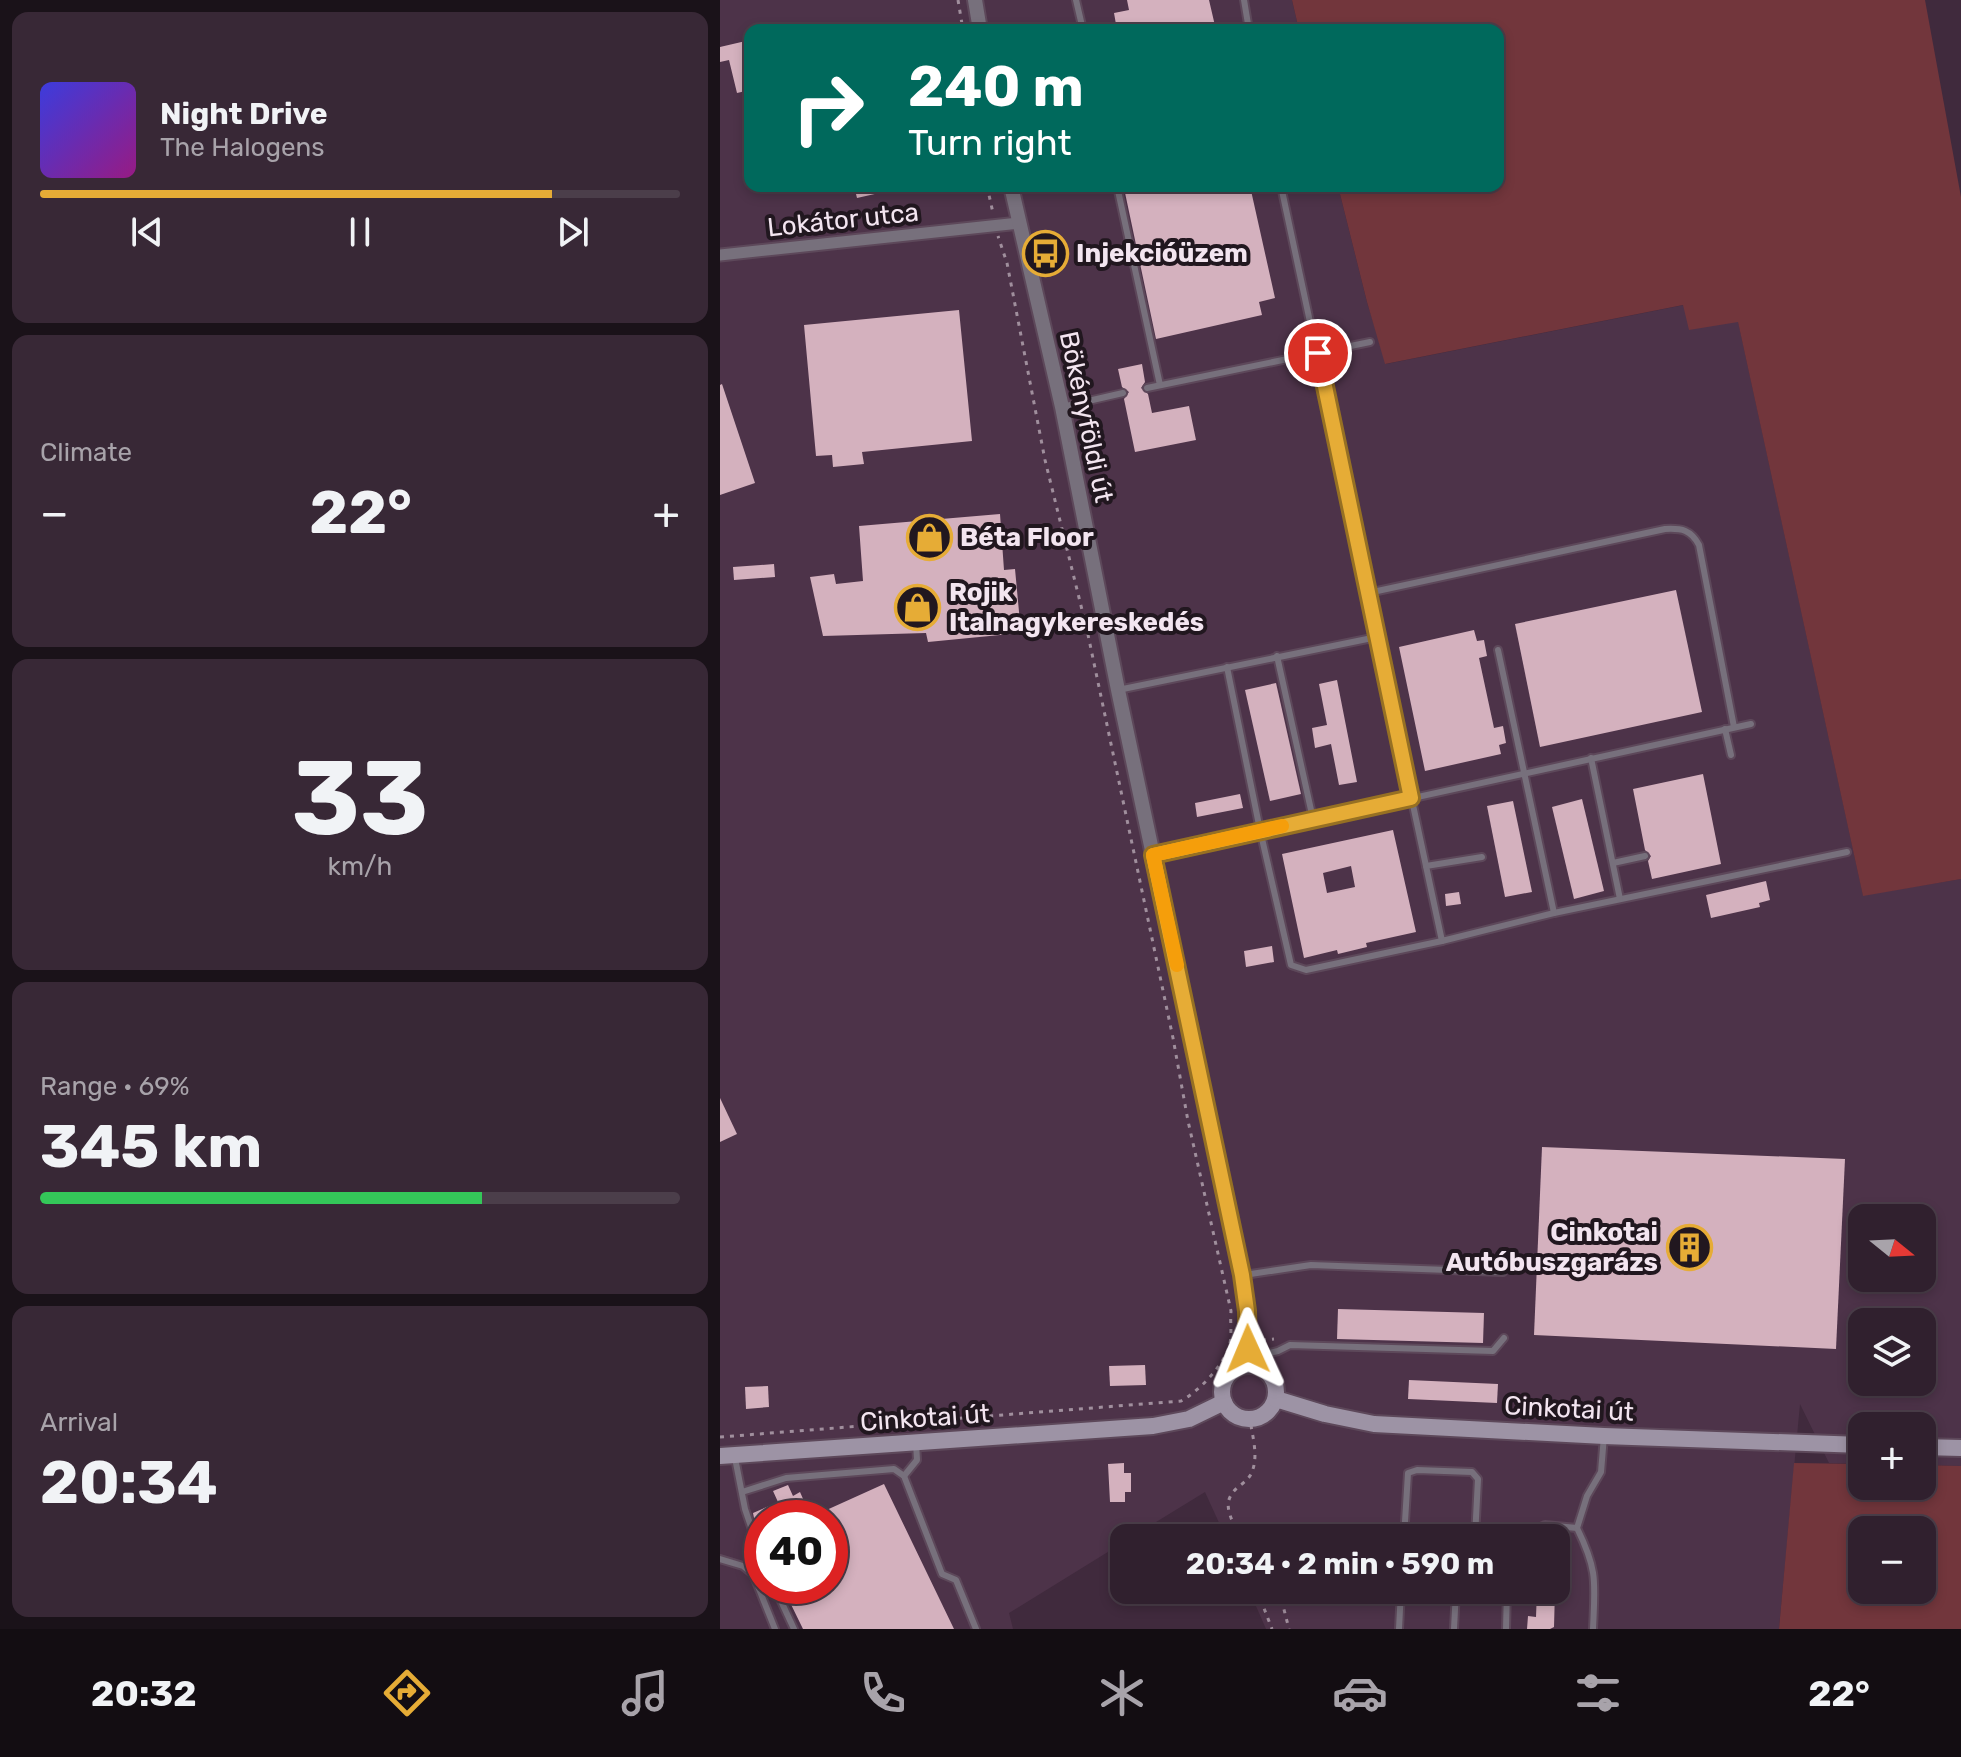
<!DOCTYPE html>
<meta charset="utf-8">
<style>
body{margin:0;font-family:Rubik,sans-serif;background:#382836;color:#f1f3f6;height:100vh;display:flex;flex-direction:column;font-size:30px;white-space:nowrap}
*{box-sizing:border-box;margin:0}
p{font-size:26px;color:#a8a3aa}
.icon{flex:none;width:44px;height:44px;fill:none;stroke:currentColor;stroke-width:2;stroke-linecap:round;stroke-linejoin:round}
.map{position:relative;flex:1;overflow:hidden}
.side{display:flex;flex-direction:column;gap:12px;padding:12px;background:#1a1219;width:720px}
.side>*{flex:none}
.hud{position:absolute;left:24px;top:24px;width:760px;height:168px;border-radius:16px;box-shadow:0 4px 12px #0003,0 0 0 2px #4b3e4a;background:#00695c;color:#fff;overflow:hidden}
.needle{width:52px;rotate:108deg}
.buttons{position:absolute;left:1128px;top:1204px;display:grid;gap:16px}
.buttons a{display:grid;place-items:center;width:88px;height:88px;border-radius:16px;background:#30202e;box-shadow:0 4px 12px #0003,0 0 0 2px #4b3e4a;font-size:40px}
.speed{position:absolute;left:24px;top:1500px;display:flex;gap:16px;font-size:40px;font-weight:700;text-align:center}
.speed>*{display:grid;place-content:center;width:104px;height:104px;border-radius:50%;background:#30202e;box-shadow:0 4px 12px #0003,0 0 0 2px #4b3e4a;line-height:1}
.speed .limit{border:12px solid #d22;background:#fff;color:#111}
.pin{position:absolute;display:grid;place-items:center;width:68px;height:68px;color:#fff;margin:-34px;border:4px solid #fff;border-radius:50%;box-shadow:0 2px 8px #0007}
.me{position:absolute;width:88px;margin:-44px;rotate:359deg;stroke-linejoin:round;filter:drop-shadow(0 0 6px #0008)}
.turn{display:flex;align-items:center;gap:28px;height:168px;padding:0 32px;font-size:36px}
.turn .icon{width:104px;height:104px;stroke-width:2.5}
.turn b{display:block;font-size:56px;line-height:68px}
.big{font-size:60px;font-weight:700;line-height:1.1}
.side .tile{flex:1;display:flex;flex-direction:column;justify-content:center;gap:12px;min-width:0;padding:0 28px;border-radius:16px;background:#382836}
.side .dial{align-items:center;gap:0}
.dial b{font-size:104px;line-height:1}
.song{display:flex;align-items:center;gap:24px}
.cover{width:96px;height:96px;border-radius:12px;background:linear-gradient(135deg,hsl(240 70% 55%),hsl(310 70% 35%))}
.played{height:8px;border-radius:4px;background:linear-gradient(90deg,#e6ac36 80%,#4b3e4a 80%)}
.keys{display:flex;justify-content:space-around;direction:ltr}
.heat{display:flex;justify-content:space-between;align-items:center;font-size:44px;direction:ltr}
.charge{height:12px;border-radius:6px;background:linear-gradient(90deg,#34c759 69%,#4b3e4a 0)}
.trip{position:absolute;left:390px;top:1524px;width:460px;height:80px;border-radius:16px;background:#30202e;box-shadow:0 4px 12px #0003,0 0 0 2px #4b3e4a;font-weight:700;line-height:80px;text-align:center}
.dock{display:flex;height:128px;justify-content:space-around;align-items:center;background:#130d12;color:#a8a3aa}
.dock .icon{width:56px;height:56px}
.dock .on{color:#e6ac36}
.dock b{font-size:36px;color:#f1f3f6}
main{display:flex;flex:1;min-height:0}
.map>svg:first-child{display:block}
.built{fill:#4d3349;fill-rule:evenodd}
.green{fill:#72363c;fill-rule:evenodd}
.building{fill:#d4b1be;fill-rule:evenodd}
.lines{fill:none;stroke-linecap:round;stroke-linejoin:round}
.service-casing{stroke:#5d485a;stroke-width:10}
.minor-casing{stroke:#5d485a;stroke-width:15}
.tertiary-casing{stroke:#5d485a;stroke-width:18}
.secondary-casing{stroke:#5d485a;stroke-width:20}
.path{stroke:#a08f9d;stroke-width:3;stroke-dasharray:4 6;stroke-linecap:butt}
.service{stroke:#77707c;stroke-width:6}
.minor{stroke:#77707c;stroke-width:11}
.tertiary{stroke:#77707c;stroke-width:14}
.secondary{stroke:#9d93a5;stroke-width:16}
.route-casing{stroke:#967023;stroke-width:20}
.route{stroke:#e6ac36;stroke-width:14}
.slow{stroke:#f59e0b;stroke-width:14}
.labels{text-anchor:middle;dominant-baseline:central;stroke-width:8;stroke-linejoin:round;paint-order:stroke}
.street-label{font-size:26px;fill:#f3e5f0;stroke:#21171f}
.poi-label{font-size:26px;font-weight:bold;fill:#f3e5f0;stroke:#21171f;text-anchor:start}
</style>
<main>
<section class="side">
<div class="tile">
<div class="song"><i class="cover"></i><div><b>Night Drive</b><p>The Halogens</p></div></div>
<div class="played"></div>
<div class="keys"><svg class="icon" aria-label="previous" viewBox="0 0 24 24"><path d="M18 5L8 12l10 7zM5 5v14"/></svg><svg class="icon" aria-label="pause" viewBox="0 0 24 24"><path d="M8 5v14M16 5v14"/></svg><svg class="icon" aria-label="next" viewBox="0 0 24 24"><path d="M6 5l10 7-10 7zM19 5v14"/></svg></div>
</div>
<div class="tile"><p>Climate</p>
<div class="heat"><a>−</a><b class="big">22°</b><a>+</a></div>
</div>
<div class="tile dial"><b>33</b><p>km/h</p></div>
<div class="tile"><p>Range · 69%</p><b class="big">345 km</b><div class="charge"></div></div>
<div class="tile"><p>Arrival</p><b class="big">20:34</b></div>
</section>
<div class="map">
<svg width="1241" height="1629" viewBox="0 0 1241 1629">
<rect width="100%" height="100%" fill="#402a3d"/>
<!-- built -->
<path class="built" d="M0 0H572L579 30H30V186H618L647 302 666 364 964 305 1018 321 1143 895 1241 879V1466L1202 1465V1426H1142V1464L1109 1463 1080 1404 1059 1629H546L529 1590H836V1538H506L485 1492 410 1538H404V1542L289 1613 293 1629H0ZM1142 1218H1202V1278H1142ZM1142 1322H1202V1382H1142ZM42 1518H110V1586H42Z"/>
<!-- green -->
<g class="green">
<polygon points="572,0 1205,0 1241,197 1241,879 1143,896 1018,322 969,330 963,305 665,364 647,302 618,186 778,186 778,30 579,30"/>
<path d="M1074 1463 1142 1464V1486H1202V1465L1241 1466V1629H1059ZM1202 1530V1590H1142V1530Z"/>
</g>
<!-- building -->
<g class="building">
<polygon points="407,0 489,0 496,30 397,30 394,13 409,10"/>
<polygon points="30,40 30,90 17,93 9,60 0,62 0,47"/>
<polygon points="134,186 167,186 168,191 137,198"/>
<polygon points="413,186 530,186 555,298 539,302 542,315 436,339 404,188"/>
<polygon points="239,310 252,441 142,452 144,464 113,467 112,455 96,456 84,325"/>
<polygon points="422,364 425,382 421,388 428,394 432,413 469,406 476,440 415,452 404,399 409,392 402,387 398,369"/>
<polygon points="2,384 35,483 0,495 0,385"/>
<polygon points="280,514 284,570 295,569 301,633 208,642 206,633 103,636 90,577 114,574 116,584 143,581 139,526"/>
<polygon points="54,564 55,577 14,580 13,567"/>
<polygon points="956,590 982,712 820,747 795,624"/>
<polygon points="754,630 757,641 764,640 767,656 759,658 774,728 783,726 786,743 779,745 781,754 705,771 679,647"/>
<polygon points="617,680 637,782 619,785 611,744 595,748 592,728 607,725 599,684"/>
<polygon points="556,683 581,794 550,801 525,690"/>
<polygon points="983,774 1001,864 932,879 928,861 931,856 925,850 913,789"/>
<polygon points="520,794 523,808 477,817 475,803"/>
<polygon points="862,799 884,891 854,899 832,807"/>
<polygon points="793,801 812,892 785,897 767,806"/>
<path d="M673 830 696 932 646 943 647 947 618 954 617 950 584 958 562 854ZM631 866 635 887 607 893 603 873Z"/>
<polygon points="1046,881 1050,900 1039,903 1040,907 991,918 986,895"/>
<polygon points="739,892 741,904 726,906 725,894"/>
<polygon points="552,946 554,962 526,967 524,951"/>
<polygon points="0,1098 17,1134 0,1142"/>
<polygon points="822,1147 1125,1159 1116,1349 814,1335"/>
<polygon points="618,1309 764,1313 763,1343 617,1339"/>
<polygon points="425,1365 426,1385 390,1386 389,1366"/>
<polygon points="689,1380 778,1384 777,1403 688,1399"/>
<polygon points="48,1386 49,1407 26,1409 25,1387"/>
<polygon points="404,1463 404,1473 411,1473 411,1492 405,1492 405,1502 390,1502 388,1464"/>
<polygon points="164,1484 234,1629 83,1629 62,1586 110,1586 110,1518 34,1518 33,1513 58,1502 53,1491 68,1485 73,1496 80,1492 91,1517"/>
<polygon points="817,1590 835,1590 834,1627 830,1629 807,1629 808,1616 816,1617"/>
</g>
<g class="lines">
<defs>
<g id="service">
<polyline points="356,0 363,30"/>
<polyline points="524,0 529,30"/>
<polyline points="397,186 440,385"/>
<polyline points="561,186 722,941 834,913 1127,852"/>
<polyline points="427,388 650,342"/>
<polyline points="342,407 403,393"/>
<path d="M648 593 945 529C962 528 971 530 979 545L1014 727"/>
<polyline points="778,650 834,913"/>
<polyline points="557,656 593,819"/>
<polyline points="507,667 540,830 571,965 586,970 722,941"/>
<polyline points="398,690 657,637"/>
<polyline points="1005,729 1011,755"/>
<polyline points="871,758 900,899"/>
<polyline points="433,855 1031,724"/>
<polyline points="893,863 925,856"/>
<polyline points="706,866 762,857"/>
<polyline points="524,1275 591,1265 783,1272"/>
<polyline points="527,1358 558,1351 570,1345 773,1351 784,1338"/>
<polyline points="15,1458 25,1509 42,1559"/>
<polyline points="184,1476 197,1460 196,1443"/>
<polyline points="22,1492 66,1478 174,1469 184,1476 222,1574 236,1580 256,1629"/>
<polyline points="684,1538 688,1473 697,1470 752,1472 758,1479 755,1538"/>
<polyline points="799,1538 825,1525 857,1528"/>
<polyline points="0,1559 23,1566 33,1574 55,1629"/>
<polyline points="54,1586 74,1629"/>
<polyline points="679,1629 681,1590"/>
<polyline points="734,1629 736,1590"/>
<polyline points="786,1629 787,1590"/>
<path d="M873 1629C875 1582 878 1571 857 1528L867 1496 881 1472 884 1436"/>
</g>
<polyline id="minor" points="0,255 299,223"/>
<g id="tertiary">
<polyline points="255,0 260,30"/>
<polyline points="291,186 342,407 398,690 522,1275 527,1311 527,1364"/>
</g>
<g id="secondary">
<circle cx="529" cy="1392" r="27"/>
<polyline points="556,1399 605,1414 654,1424 884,1436 1142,1445"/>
<polyline points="1202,1447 1241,1448"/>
<polyline points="0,1456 433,1426 469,1419 504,1402"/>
</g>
</defs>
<!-- service casing -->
<use href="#service" class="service-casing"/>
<!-- minor casing -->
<use href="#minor" class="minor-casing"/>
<!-- tertiary casing -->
<use href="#tertiary" class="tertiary-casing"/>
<!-- secondary casing -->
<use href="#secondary" class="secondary-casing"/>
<!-- path -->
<g class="path">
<polyline points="238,0 243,30"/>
<polyline points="267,186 273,213"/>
<polyline points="542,1340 554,1339"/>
<path d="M0 1437 461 1401C479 1391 505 1365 510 1343 512 1333 510 1322 511 1311L468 1121 453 1038 367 630 325 460 287 263 278 236"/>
<path d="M519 1538C511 1515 498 1501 522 1484 528 1479 531 1476 533 1469 538 1453 532 1435 530 1419"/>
<polyline points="537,1590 552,1629"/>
<polyline points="559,1590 569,1629"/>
</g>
<!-- service -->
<use href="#service" class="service"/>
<!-- minor -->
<use href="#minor" class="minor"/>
<!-- tertiary -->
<use href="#tertiary" class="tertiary"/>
<!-- secondary -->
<use href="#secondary" class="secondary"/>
</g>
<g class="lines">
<defs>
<polyline id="route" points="528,1349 527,1311 522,1275 433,855 691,798 598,353"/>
</defs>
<!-- route casing -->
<use href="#route" class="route-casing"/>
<!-- route -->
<use href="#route" class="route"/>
<!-- slow -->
<polyline class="slow" points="457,965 433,855 562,826"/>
</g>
<!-- icons -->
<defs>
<symbol id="bus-ring" viewBox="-11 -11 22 22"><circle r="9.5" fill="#21171f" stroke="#e6ac36" stroke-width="1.5"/><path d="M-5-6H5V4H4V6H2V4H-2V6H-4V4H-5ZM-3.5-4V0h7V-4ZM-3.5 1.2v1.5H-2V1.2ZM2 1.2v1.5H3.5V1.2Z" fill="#e6ac36"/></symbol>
<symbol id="shop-ring" viewBox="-11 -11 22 22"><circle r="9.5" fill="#21171f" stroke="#e6ac36" stroke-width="1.5"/><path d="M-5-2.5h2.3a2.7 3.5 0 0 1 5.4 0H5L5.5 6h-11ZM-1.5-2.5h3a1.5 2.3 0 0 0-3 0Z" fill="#e6ac36"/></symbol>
<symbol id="building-ring" viewBox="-11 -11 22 22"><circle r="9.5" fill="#21171f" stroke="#e6ac36" stroke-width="1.5"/><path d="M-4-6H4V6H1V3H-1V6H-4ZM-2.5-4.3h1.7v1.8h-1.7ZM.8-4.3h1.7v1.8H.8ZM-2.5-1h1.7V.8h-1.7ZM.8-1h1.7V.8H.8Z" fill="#e6ac36"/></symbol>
</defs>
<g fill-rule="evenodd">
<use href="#bus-ring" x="300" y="228" width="51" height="51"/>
<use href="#shop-ring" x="184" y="512" width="51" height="51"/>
<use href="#shop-ring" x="172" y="582" width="51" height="51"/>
<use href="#building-ring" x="944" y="1222" width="51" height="51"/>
</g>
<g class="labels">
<!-- street labels -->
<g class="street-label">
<text transform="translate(123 220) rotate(-6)">Lokátor utca</text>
<text transform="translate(366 417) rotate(78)">Bökényföldi út</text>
<text transform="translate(849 1409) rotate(3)">Cinkotai út</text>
<text transform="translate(205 1418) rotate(-4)">Cinkotai út</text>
</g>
<!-- poi labels -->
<g class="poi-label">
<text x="356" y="253">Injekcióüzem</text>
<text x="240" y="537">Béta Floor</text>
<text x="229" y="592">Rojik<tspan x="229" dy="30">Italnagykereskedés</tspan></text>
<text x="938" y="1232" text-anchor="end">Cinkotai<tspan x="938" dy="30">Autóbuszgarázs</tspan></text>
</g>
</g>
</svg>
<div class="buttons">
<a><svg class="needle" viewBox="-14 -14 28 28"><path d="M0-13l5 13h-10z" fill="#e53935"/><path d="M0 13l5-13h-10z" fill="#a8a3aa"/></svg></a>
<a><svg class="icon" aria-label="layers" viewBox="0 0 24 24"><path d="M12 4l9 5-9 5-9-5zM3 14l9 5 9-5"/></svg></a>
<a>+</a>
<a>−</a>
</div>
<div class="speed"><div class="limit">40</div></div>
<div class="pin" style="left:598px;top:353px;background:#d93025"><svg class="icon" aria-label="arrive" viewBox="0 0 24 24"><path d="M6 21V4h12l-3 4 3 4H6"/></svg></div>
<svg class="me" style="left:528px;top:1349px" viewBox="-20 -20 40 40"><path d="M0-17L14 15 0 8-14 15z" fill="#e6ac36" stroke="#fff" stroke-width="4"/></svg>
<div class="trip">20:34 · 2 min · 590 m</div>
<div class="hud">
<div class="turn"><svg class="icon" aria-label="right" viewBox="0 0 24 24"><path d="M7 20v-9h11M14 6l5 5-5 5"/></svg><div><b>240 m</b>Turn right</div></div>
</div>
</div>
</main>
<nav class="dock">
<b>20:32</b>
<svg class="icon on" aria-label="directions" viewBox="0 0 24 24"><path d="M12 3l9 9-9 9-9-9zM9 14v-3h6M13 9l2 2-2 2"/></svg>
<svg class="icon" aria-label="music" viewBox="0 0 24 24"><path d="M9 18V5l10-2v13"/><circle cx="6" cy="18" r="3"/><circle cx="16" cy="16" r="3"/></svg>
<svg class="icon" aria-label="phone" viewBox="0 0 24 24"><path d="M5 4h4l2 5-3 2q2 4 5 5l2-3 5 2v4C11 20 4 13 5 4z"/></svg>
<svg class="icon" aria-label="climate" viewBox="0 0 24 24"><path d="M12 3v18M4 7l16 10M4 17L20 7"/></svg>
<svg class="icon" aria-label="car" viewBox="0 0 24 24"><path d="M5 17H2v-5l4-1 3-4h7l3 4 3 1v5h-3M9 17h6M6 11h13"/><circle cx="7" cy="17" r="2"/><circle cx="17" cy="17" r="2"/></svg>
<svg class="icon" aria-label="filters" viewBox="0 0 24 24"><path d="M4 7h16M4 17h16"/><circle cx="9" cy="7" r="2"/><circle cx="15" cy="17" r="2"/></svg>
<b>22°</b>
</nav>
